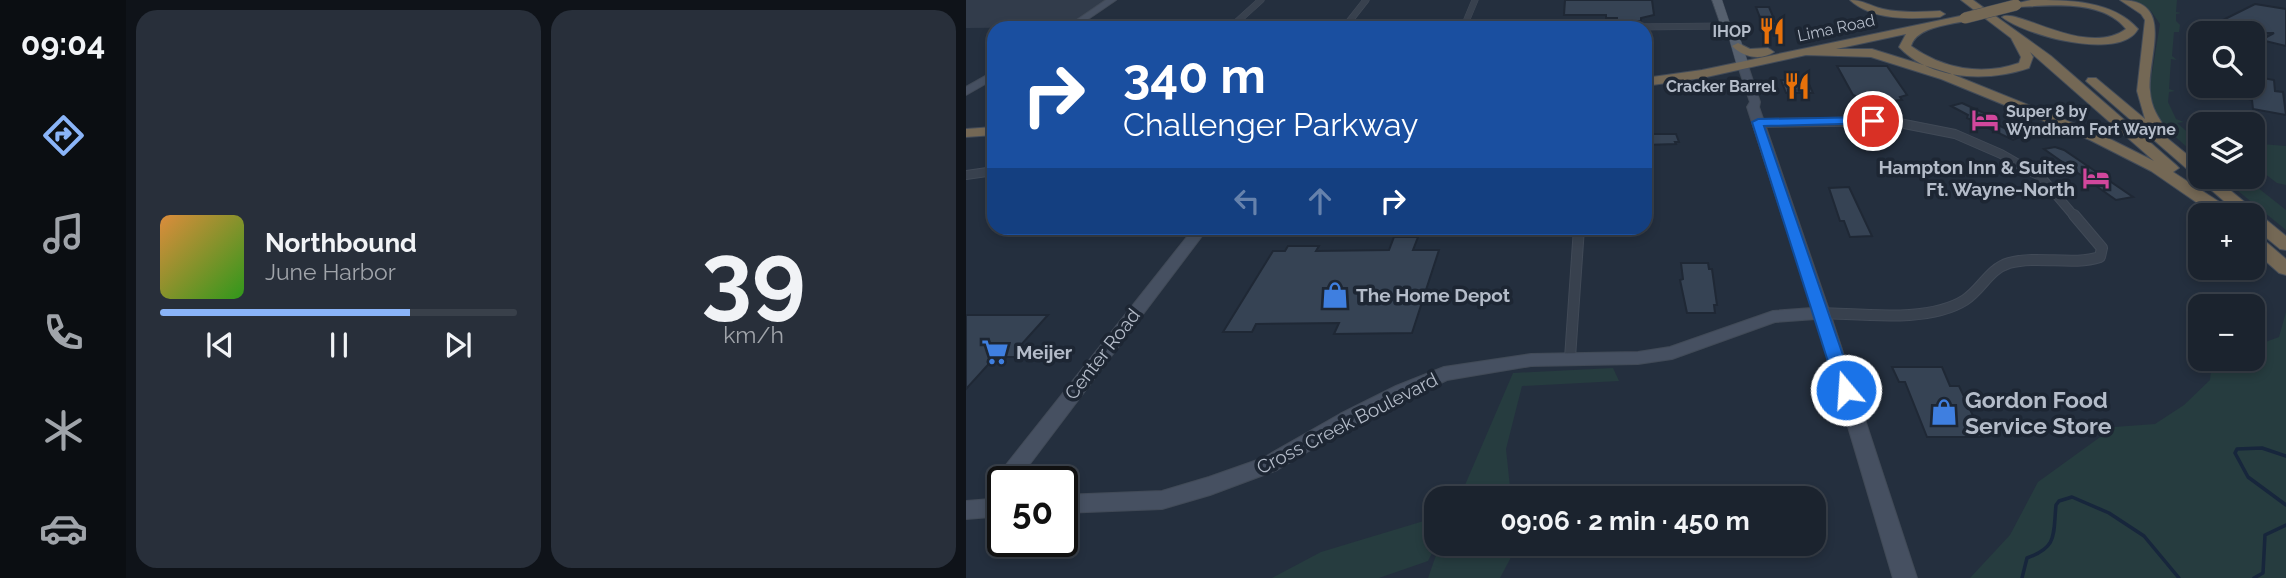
<!DOCTYPE html>
<meta charset="utf-8">
<style>
body{margin:0;font-family:Raleway,sans-serif;background:#282f3a;color:#f1f3f6;height:100vh;display:flex;flex-direction:column;font-size:26px;white-space:nowrap}
*{box-sizing:border-box;margin:0}
p{font-size:23px;color:#a0a4aa}
.icon{flex:none;width:38px;height:38px;fill:none;stroke:currentColor;stroke-width:2;stroke-linecap:round;stroke-linejoin:round}
.map{position:relative;flex:1;overflow:hidden}
.panel{display:flex;flex-direction:column;gap:10px;padding:10px;background:#0f1319;width:840px}
.panel>*{flex:none}
.guide{position:absolute;left:21px;top:21px;width:665px;height:214px;border-radius:21px;box-shadow:0 4px 10px #0003,0 0 0 2px #39404a;background:#1a4fa0;color:#fff;overflow:hidden}
.controls{position:absolute;left:1222px;top:21px;display:grid;gap:14px}
.controls a{display:grid;place-items:center;width:77px;height:77px;border-radius:14px;background:#1b232e;box-shadow:0 4px 10px #0003,0 0 0 2px #39404a;font-size:35px}
.speed{position:absolute;left:21px;top:466px;display:flex;gap:14px;font-size:35px;font-weight:700;text-align:center}
.speed>*{display:grid;place-content:center;width:91px;height:91px;border-radius:50%;background:#1b232e;box-shadow:0 4px 10px #0003,0 0 0 2px #39404a;line-height:1}
.speed .limit{border:4px solid #111;border-radius:10px;background:#fff;color:#111}
.pin{position:absolute;display:grid;place-items:center;width:60px;height:60px;color:#fff;margin:-30px;border:4px solid #fff;border-radius:50%;box-shadow:0 2px 7px #0007}
.me{position:absolute;width:77px;margin:-38px;rotate:342deg;stroke-linejoin:round;filter:drop-shadow(0 0 5px #0008)}
.turn{display:flex;align-items:center;gap:24px;height:147px;padding:0 21px;font-size:32px}
.turn .icon{width:91px;height:91px;stroke-width:2.5}
.turn b{display:block;font-size:49px;line-height:60px}
.lanes{display:flex;align-items:center;height:66px;padding:0 21px;background:#0003;justify-content:center;gap:35px;direction:ltr}
.lanes .off{opacity:.35}
.panel .card{flex:1;display:flex;flex-direction:column;justify-content:center;gap:10px;min-width:0;padding:0 24px;border-radius:21px;background:#282f3a}
.panel .dial{align-items:center;gap:0}
.dial b{font-size:91px;line-height:1}
.song{display:flex;align-items:center;gap:21px}
.cover{width:84px;height:84px;border-radius:10px;background:linear-gradient(135deg,hsl(30 70% 55%),hsl(110 70% 35%))}
.played{height:7px;border-radius:4px;background:linear-gradient(90deg,#8ab4f8 70%,#39404a 70%)}
.keys{display:flex;justify-content:space-around;direction:ltr}
.panel .tiles{flex:1;display:grid;gap:10px;grid-template-columns:repeat(2,1fr)}
.trip{position:absolute;left:458px;top:486px;width:402px;height:70px;border-radius:21px;background:#1b232e;box-shadow:0 4px 10px #0003,0 0 0 2px #39404a;font-weight:700;line-height:70px;text-align:center}
main{display:flex;flex:1;min-height:0}
.dock{display:flex;flex-direction:column;width:126px;justify-content:space-around;align-items:center;background:#0b0e12;color:#a0a4aa}
.dock .icon{width:49px;height:49px}
.dock .current{color:#8ab4f8}
.dock b{font-size:32px;color:#f1f3f6}
.map>svg:first-child{display:block}
.airport{fill:#323c4b}
.green{fill:#263c3f}
.lines{fill:none;stroke-linecap:round;stroke-linejoin:round}
.stream{stroke:#17263c;stroke-width:3.5}
.building{fill:#364354;stroke:#1f2835;stroke-width:2}
.street-far2-casing{stroke:#414a57;stroke-width:7}
.street-far1-casing{stroke:#414a57;stroke-width:10}
.street-casing{stroke:#414a57;stroke-width:12}
.secondary-casing{stroke:#414a57;stroke-width:2}
.primary-casing{stroke:#414a57;stroke-width:1}
.highway-casing{stroke:#434c59;stroke-width:2}
.street-far2{stroke:#38414e;stroke-width:6}
.street-far1{stroke:#38414e;stroke-width:8}
.street{stroke:#38414e;stroke-width:10}
.secondary{fill:#465061;fill-rule:evenodd}
.primary{fill:#56606e;fill-rule:evenodd}
.highway{fill:#746855;fill-rule:evenodd}
.highway-bridge-casing{stroke:#434c59;stroke-width:12;stroke-linecap:butt}
.highway-bridge{stroke:#746855;stroke-width:11}
.route{fill:#1a73e8;stroke:#114b97;stroke-width:2}
.labels{text-anchor:middle;dominant-baseline:central;stroke-width:7;stroke-linejoin:round;paint-order:stroke}
.far-street-label{font-size:16px;fill:#b4bcc9;stroke:#1d2633}
.far-poi-label{font-size:16px;font-weight:bold;fill:#b4bcc9;stroke:#1d2633;text-anchor:end}
.poi-label{font-size:19px;font-weight:bold;fill:#b4bcc9;stroke:#1d2633;text-anchor:start}
.street-label{font-size:19px;fill:#b4bcc9;stroke:#1d2633}
.near-poi-label{font-size:23px;font-weight:bold;fill:#b4bcc9;stroke:#1d2633;text-anchor:start}
</style>
<main>
<nav class="dock">
<b>09:04</b>
<svg class="icon current" aria-label="directions" viewBox="0 0 24 24"><path d="M12 3l9 9-9 9-9-9zM9 14v-3h6M13 9l2 2-2 2"/></svg>
<svg class="icon" aria-label="music" viewBox="0 0 24 24"><path d="M9 18V5l10-2v13"/><circle cx="6" cy="18" r="3"/><circle cx="16" cy="16" r="3"/></svg>
<svg class="icon" aria-label="phone" viewBox="0 0 24 24"><path d="M5 4h4l2 5-3 2q2 4 5 5l2-3 5 2v4C11 20 4 13 5 4z"/></svg>
<svg class="icon" aria-label="climate" viewBox="0 0 24 24"><path d="M12 3v18M4 7l16 10M4 17L20 7"/></svg>
<svg class="icon" aria-label="car" viewBox="0 0 24 24"><path d="M5 17H2v-5l4-1 3-4h7l3 4 3 1v5h-3M9 17h6M6 11h13"/><circle cx="7" cy="17" r="2"/><circle cx="17" cy="17" r="2"/></svg>
</nav>
<section class="panel">
<div class="tiles">
<div class="card">
<div class="song"><i class="cover"></i><div><b>Northbound</b><p>June Harbor</p></div></div>
<div class="played"></div>
<div class="keys"><svg class="icon" aria-label="previous" viewBox="0 0 24 24"><path d="M18 5L8 12l10 7zM5 5v14"/></svg><svg class="icon" aria-label="pause" viewBox="0 0 24 24"><path d="M8 5v14M16 5v14"/></svg><svg class="icon" aria-label="next" viewBox="0 0 24 24"><path d="M6 5l10 7-10 7zM19 5v14"/></svg></div>
</div>
<div class="card dial"><b>39</b><p>km/h</p></div>
</div>
</section>
<div class="map">
<svg width="1320" height="578" viewBox="0 0 1320 578">
<rect width="100%" height="100%" fill="#242f3e"/>
<!-- airport -->
<polygon class="airport" points="0,0 142,0 101,27 0,28"/>
<!-- green -->
<g class="green">
<polygon points="1167,0 1211,0 1210,12 1215,13 1210,14 1210,21 1214,25 1213,32 1208,32 1206,56 1211,60 1205,59 1203,89 1209,91 1203,92 1202,102 1210,119 1218,122 1211,123 1234,143 1234,159 1192,121 1182,97 1194,24 1185,11"/>
<polygon points="1295,144 1320,146 1320,185 1311,183 1286,164 1286,146"/>
<polygon points="1255,177 1286,179 1282,180 1320,210 1320,230"/>
<polygon points="1320,312 1320,578 1004,578 1044,535 1072,482 1148,427 1189,424 1218,405 1244,380 1246,359 1286,359 1286,347 1313,337"/>
<polygon points="647,368 653,381 556,386 540,449 544,487 655,492 652,499 493,499 547,373"/>
<polygon points="471,517 471,543 462,561 413,578 306,578 355,552"/>
<polygon points="474,544 552,544 534,578 462,578"/>
</g>
<g class="lines">
<!-- stream -->
<g class="stream">
<polyline points="1320,456 1296,448 1271,449 1269,453 1282,477 1320,505"/>
<path d="M1056 578 1061 558C1092 547 1087 535 1090 505L1093 501 1106 497 1143 513 1178 536 1213 578"/>
<polyline points="1288,578 1297,573 1299,535 1320,525"/>
</g>
</g>
<!-- building -->
<g class="building">
<polygon points="599,0 686,0 688,15 675,18 675,21 651,21 651,18 640,18 640,15 598,15"/>
<polygon points="1289,4 1320,9 1320,46 1295,40 1308,33 1260,33 1270,28 1251,23"/>
<polygon points="790,7 803,7 814,33 800,33"/>
<polygon points="871,66 921,66 941,95 934,97 936,100 925,101 927,104 899,101 887,95"/>
<polygon points="1286,76 1308,80 1309,91 1317,92 1320,115 1287,109 1286,100 1272,96 1239,89 1239,86 1286,86"/>
<polygon points="815,80 841,80 847,93 820,93"/>
<polygon points="996,103 1031,119 1025,122 1056,136 1047,140 1001,118 1002,115 985,106"/>
<polygon points="679,134 710,134 713,142 709,142 710,144 679,145"/>
<polygon points="1089,147 1098,150 1167,197 1150,200 1078,149"/>
<polygon points="883,187 906,236 884,237 878,221 874,221 863,188"/>
<polygon points="428,237 452,237 447,250 473,250 446,333 368,334 373,323 290,324 286,332 257,332 307,251 319,251 322,246 353,246 350,251 423,250"/>
<polygon points="715,263 742,263 743,269 746,269 751,305 748,305 749,313 721,313 714,280 717,279"/>
<polygon points="0,315 82,315 54,346 62,346 53,357 29,357 0,389"/>
<polygon points="926,367 976,367 984,386 993,386 1017,437 961,437 939,382 933,382"/>
</g>
<g class="lines">
<defs>
<g id="street-far2">
<polyline points="264,28 295,0"/>
<polyline points="378,28 400,0"/>
<polyline points="507,28 499,24 509,0"/>
<polyline points="573,28 760,26"/>
</g>
<g id="street-far1">
<polyline points="792,123 923,121 989,134 1035,154 1075,177 1109,217"/>
<polyline points="0,175 28,171"/>
</g>
<g id="street">
<path d="M856 313C897 314 963 323 999 300 1016 289 1023 269 1043 263 1073 255 1106 266 1134 257L1136 248 1108 215"/>
<polyline points="604,358 613,228"/>
</g>
<g id="secondary">
<polygon points="140,0 150,0 109,28 99,28"/>
<polygon points="777,63 782,66 794,102 793,107 864,313 951,578 927,578 850,319 809,322 706,359 672,364 565,366 481,380 388,424 311,470 244,495 196,509 96,513 96,495 196,491 243,477 297,458 374,414 430,386 478,367 565,354 672,352 704,347 807,311 846,308 781,107 784,102 772,66"/>
<polygon points="28,71 28,79 0,95 0,87"/>
<polygon points="228,228 242,228 51,481 37,481 37,489 32,487 29,481 32,475"/>
<polygon points="37,498 37,516 0,519 0,501"/>
</g>
<polygon id="primary" points="746,0 756,0 764,24 771,29 783,66 781,68 771,66 761,31 755,26"/>
<g id="highway">
<path d="M884 0C897 0 904 6 917 9 935 13 955 12 974 11L979 14 974 17C945 19 907 21 884 0Z"/>
<path d="M995 0H1007L1085 56 1210 165 1213 168 1207 172 1255 203 1257 207 1255 211H1243L1185 171 1124 140 975 79 905 57 840 55 736 78 679 86V78L736 70 999 15 1003 16V20C985 25 951 26 945 46 977 69 1016 76 1053 63L1055 57 1045 38ZM940 34 933 47C965 81 1022 82 1063 68L1067 57 1064 52 1188 161 1134 134 983 73 906 49H870Z"/>
<path d="M1065 0C1101 0 1147 0 1172 29 1154 62 1058 35 1036 17 1050 7 1120 58 1160 29 1137 0 1087 5 1053 7L1048 4Z"/>
<path d="M1154 0C1210 0 1181 57 1184 91 1185 107 1192 118 1201 130L1196 134 1234 165V177H1248L1320 236V250L1314 249 1286 226V215H1274L1120 81 1122 78H1130L1179 119 1171 91 1179 20 1175 14Z"/>
<path d="M772 43 784 49 802 48 808 52C794 61 777 57 766 46Z"/>
<polygon points="28,127 28,135 0,137 0,129"/>
<polygon points="1286,234 1292,235 1320,259 1320,275 1313,273 1286,249"/>
</g>
</defs>
<!-- street-far2 casing -->
<use href="#street-far2" class="street-far2-casing"/>
<!-- street-far1 casing -->
<use href="#street-far1" class="street-far1-casing"/>
<!-- street casing -->
<use href="#street" class="street-casing"/>
<!-- secondary casing -->
<use href="#secondary" class="secondary-casing"/>
<!-- primary casing -->
<use href="#primary" class="primary-casing"/>
<!-- highway casing -->
<use href="#highway" class="highway-casing"/>
<!-- street-far2 -->
<use href="#street-far2" class="street-far2"/>
<!-- street-far1 -->
<use href="#street-far1" class="street-far1"/>
<!-- street -->
<use href="#street" class="street"/>
<!-- secondary -->
<use href="#secondary" class="secondary"/>
<!-- primary -->
<use href="#primary" class="primary"/>
<!-- highway -->
<use href="#highway" class="highway"/>
<defs>
<polyline id="highway-bridge" points="999,18 1050,5"/>
</defs>
<!-- highway-bridge casing -->
<use href="#highway-bridge" class="highway-bridge-casing"/>
<!-- highway-bridge -->
<use href="#highway-bridge" class="highway-bridge"/>
</g>
<!-- route -->
<polygon class="route" points="907,117 911,118 911,123 798,126 889,390 886,394 873,394 871,390 786,122 792,119"/>
<!-- icons -->
<defs>
<symbol id="restaurant-bare" viewBox="-9 -9 18 18"><path d="M-5-6h1v4h1v-4h1v4h1v-4h1v5L-1.5 .5V6h-2V.5L-5-1ZM5-6V6H3V1.5H1.5Q1.5-4 5-6Z" fill="#e8710a" stroke="#1d2633" stroke-width="2.5" paint-order="stroke"/></symbol>
<symbol id="hotel-bare" viewBox="-9 -9 18 18"><path d="M-6-4.5h1.5V1H6V5H4.5V3h-9V5H-6ZM-4 0a1.8 1.8 0 1 1 3.6 0ZM.5 0V-2.5h3Q6-2.5 6 0Z" fill="#d1479c" stroke="#1d2633" stroke-width="2.5" paint-order="stroke"/></symbol>
<symbol id="shop-bare" viewBox="-9 -9 18 18"><path d="M-5-2.5h2.3a2.7 3.5 0 0 1 5.4 0H5L5.5 6h-11ZM-1.5-2.5h3a1.5 2.3 0 0 0-3 0Z" fill="#3f7fe0" stroke="#1d2633" stroke-width="2.5" paint-order="stroke"/></symbol>
<symbol id="supermarket-bare" viewBox="-9 -9 18 18"><path d="M-6-5.5h2.5l.6 2H6L4.5 2H-2.5L-4.4-4H-6ZM-1.5 3.2a1.3 1.3 0 1 0 .1 0ZM3 3.2a1.3 1.3 0 1 0 .1 0Z" fill="#3f7fe0" stroke="#1d2633" stroke-width="2.5" paint-order="stroke"/></symbol>
</defs>
<g fill-rule="evenodd">
<use href="#restaurant-bare" x="787" y="12" width="38" height="38"/>
<use href="#restaurant-bare" x="812" y="67" width="38" height="38"/>
<use href="#hotel-bare" x="1000" y="101" width="38" height="38"/>
<use href="#hotel-bare" x="1111" y="159" width="38" height="38"/>
<use href="#shop-bare" x="350" y="276" width="38" height="38"/>
<use href="#supermarket-bare" x="10" y="333" width="38" height="38"/>
<use href="#shop-bare" x="959" y="393" width="38" height="38"/>
</g>
<g class="labels">
<!-- far-street labels -->
<g class="far-street-label">
<text transform="translate(870 28) rotate(-12)">Lima Road</text>
</g>
<!-- far-poi labels -->
<g class="far-poi-label">
<text x="785" y="31">IHOP</text>
<text x="810" y="86">Cracker Barrel</text>
<text x="1040" y="111" text-anchor="start">Super 8 by<tspan x="1040" dy="18">Wyndham Fort Wayne</tspan></text>
</g>
<!-- poi labels -->
<g class="poi-label">
<text x="1109" y="167" text-anchor="end">Hampton Inn &amp; Suites<tspan x="1109" dy="22">Ft. Wayne-North</tspan></text>
<text x="390" y="295">The Home Depot</text>
<text x="50" y="352">Meijer</text>
</g>
<!-- street labels -->
<g class="street-label">
<text transform="translate(136 354) rotate(-52)">Center Road</text>
<text transform="translate(381 423) rotate(-27)">Cross Creek Boulevard</text>
</g>
<!-- near-poi labels -->
<g class="near-poi-label">
<text x="999" y="399">Gordon Food<tspan x="999" dy="26">Service Store</tspan></text>
</g>
</g>
</svg>
<div class="controls">
<a><svg class="icon" aria-label="search" viewBox="0 0 24 24"><circle cx="10" cy="10" r="6"/><path d="M15 15l6 6"/></svg></a>
<a><svg class="icon" aria-label="layers" viewBox="0 0 24 24"><path d="M12 4l9 5-9 5-9-5zM3 14l9 5 9-5"/></svg></a>
<a>+</a>
<a>−</a>
</div>
<div class="speed"><div class="limit">50</div></div>
<div class="pin" style="left:907px;top:121px;background:#d93025"><svg class="icon" aria-label="arrive" viewBox="0 0 24 24"><path d="M6 21V4h12l-3 4 3 4H6"/></svg></div>
<svg class="me" style="left:880px;top:390px" viewBox="-20 -20 40 40"><circle r="17" fill="#1a73e8" stroke="#fff" stroke-width="3"/><path d="M0-11L8 9 0 5-8 9z" fill="#fff"/></svg>
<div class="trip">09:06 · 2 min · 450 m</div>
<div class="guide">
<div class="turn"><svg class="icon" aria-label="right" viewBox="0 0 24 24"><path d="M7 20v-9h11M14 6l5 5-5 5"/></svg><div><b>340 m</b>Challenger Parkway</div></div>
<div class="lanes"><svg class="icon off" aria-label="left" viewBox="0 0 24 24"><path d="M17 20v-9H6M10 6l-5 5 5 5"/></svg><svg class="icon off" aria-label="ahead" viewBox="0 0 24 24"><path d="M12 20V5M6 11l6-6 6 6"/></svg><svg class="icon" aria-label="right" viewBox="0 0 24 24"><path d="M7 20v-9h11M14 6l5 5-5 5"/></svg></div>
</div>
</div>
</main>
